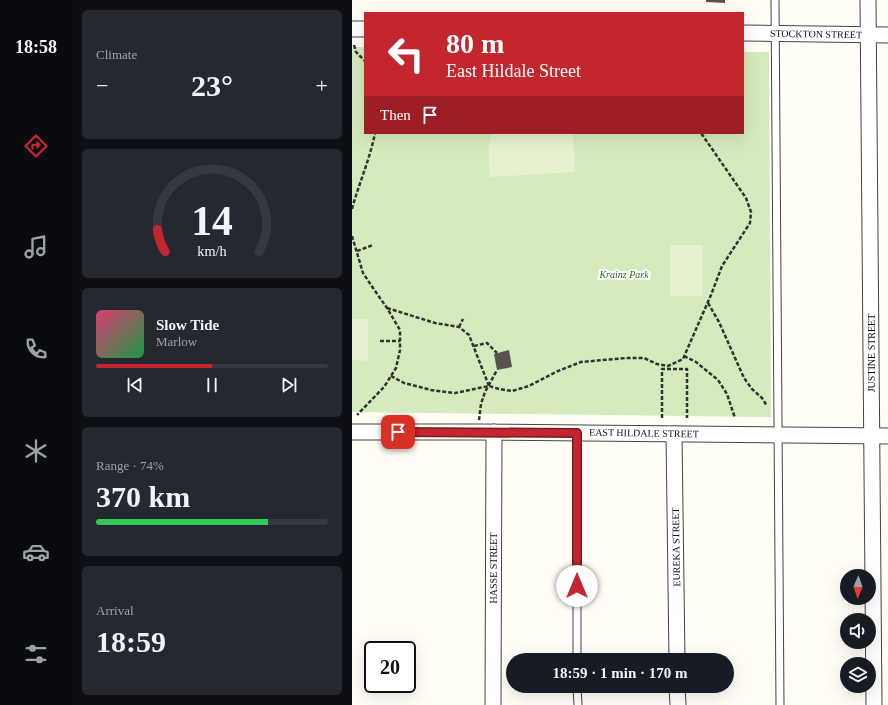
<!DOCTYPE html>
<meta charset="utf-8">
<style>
body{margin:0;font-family:Georgia,serif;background:#242831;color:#f1f3f6;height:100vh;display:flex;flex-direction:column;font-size:15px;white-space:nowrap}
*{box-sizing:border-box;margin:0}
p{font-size:13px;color:#9ea1a6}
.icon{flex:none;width:22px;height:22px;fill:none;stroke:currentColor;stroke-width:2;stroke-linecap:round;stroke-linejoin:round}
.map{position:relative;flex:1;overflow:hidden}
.panel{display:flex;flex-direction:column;gap:10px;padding:10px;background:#0d0f14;width:280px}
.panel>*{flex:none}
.top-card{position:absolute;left:12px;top:12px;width:380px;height:122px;border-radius:0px;box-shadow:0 4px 16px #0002;background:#c4262e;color:#fff;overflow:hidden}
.needle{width:26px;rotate:182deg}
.tools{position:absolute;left:488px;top:569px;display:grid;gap:8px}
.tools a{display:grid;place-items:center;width:36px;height:36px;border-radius:50%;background:#171b24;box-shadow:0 4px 16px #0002;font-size:20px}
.speed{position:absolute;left:12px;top:641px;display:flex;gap:8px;font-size:20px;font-weight:700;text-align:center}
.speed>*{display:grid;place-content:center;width:52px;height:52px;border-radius:50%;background:#171b24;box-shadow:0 4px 16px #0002;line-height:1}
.speed .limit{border:2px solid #111;border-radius:6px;background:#fff;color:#111}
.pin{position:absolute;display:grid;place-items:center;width:34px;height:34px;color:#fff;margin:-17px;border-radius:8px;box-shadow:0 2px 6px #0006}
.me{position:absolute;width:44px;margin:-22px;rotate:0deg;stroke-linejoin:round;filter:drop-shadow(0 0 3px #0008)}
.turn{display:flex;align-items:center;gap:14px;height:84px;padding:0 16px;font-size:18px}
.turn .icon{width:52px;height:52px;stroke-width:2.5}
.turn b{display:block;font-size:28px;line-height:34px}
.then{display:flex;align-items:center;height:38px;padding:0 16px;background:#0003;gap:8px;font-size:15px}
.big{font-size:30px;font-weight:700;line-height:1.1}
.panel .widget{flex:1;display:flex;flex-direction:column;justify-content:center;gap:6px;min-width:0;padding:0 14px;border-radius:6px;background:#242831}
.panel .dial{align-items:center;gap:0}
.dial svg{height:104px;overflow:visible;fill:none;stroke:#363941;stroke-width:7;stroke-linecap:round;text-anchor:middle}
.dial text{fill:#f1f3f6;stroke:none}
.song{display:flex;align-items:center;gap:12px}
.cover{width:48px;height:48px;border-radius:6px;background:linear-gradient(135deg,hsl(340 70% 55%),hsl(140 70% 35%))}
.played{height:4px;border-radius:2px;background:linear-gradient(90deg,#c4262e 50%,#363941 50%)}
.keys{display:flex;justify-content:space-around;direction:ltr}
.heat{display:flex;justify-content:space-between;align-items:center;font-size:22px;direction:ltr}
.charge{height:6px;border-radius:3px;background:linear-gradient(90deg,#34c759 74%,#363941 0)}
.trip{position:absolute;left:154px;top:653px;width:228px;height:40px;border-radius:20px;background:#171b24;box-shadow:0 4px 16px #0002;font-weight:700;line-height:40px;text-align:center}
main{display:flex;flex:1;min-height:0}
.tabs{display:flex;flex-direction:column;width:72px;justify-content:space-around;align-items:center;background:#090b0e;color:#9ea1a6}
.tabs .icon{width:28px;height:28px}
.tabs .on{color:#c4262e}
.tabs b{font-size:18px;color:#f1f3f6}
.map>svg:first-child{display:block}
.green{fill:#d5ebbd}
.pitch{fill:#e6f2cf}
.building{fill:#5a524d}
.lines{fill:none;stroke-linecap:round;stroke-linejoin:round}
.lane-casing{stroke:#444;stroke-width:9}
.street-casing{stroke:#444;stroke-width:17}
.path{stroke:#333;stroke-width:2.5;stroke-dasharray:4 2;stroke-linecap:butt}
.lane{stroke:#fff;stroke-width:7}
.street{stroke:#fff;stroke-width:15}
.route-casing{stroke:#7f191e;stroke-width:10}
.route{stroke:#c4262e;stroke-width:7}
.labels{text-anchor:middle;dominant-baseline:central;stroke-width:4;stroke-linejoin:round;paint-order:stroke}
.street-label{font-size:10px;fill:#111;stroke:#fff}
.park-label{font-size:10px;font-style:italic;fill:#2f6b1f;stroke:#fff}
</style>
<main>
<nav class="tabs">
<b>18:58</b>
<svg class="icon on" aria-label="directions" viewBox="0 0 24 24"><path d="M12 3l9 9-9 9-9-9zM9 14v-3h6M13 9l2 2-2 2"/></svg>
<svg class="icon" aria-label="music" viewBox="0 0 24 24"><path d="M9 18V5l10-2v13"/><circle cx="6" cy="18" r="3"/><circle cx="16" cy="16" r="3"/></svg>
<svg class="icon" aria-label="phone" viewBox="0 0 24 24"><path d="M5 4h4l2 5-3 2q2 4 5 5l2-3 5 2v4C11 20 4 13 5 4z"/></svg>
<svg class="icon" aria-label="climate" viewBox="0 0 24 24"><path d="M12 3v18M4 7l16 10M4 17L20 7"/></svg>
<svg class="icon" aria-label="car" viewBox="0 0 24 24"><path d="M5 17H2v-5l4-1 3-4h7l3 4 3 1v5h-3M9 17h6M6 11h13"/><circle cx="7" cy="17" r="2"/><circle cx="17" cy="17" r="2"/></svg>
<svg class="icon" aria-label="filters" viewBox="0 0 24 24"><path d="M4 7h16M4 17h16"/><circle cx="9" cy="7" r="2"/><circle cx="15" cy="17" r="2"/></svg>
</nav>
<section class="panel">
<div class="widget"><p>Climate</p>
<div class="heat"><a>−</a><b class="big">23°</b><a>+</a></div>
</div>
<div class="widget dial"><svg viewBox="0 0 100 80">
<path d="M14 69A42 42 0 1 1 86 69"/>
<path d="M14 69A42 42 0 0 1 8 52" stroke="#c4262e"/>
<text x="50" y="56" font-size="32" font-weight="700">14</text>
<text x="50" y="72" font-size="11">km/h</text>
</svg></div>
<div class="widget">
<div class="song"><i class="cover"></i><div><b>Slow Tide</b><p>Marlow</p></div></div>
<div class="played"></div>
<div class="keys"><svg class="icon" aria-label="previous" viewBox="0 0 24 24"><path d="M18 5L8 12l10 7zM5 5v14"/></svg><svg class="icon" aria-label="pause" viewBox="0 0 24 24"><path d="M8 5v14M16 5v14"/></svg><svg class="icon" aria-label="next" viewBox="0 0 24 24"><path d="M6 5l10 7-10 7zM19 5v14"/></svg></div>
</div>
<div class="widget"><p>Range · 74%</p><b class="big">370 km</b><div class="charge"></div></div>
<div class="widget"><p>Arrival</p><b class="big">18:59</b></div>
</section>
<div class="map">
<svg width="536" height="705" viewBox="0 0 536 705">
<rect width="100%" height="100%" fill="#fffdf5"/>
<!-- green -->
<polygon class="green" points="0,47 13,47 13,133 391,133 391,52 417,52 419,417 0,412"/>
<!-- pitch -->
<g class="pitch">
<path d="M140 133H221L223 172 138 177C137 163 135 146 140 133Z"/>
<polygon points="318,245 351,245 350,296 318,296"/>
<polygon points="0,319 16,319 16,361 0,360"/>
</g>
<!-- building -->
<g class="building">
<polygon points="354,0 373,0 373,3 354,2"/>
<polygon points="157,350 160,367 145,370 142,354"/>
</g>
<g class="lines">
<defs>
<g id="lane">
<polyline points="423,0 428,705"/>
<polyline points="225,433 225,660"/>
<polyline points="225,686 226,705"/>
</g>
<g id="street">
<polyline points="516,0 522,705"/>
<polyline points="0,29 13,29"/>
<polyline points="391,33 536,35"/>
<polyline points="0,432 124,432 536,436"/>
<polyline points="322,434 325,660"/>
<polyline points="325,686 326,705"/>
<polyline points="141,705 142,432"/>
</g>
</defs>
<!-- lane casing -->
<use href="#lane" class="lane-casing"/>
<!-- street casing -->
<use href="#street" class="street-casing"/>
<!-- path -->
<g class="path">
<polyline points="2,45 4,52 13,61"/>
<path d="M0 209C7 183 18 159 23 133"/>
<polyline points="0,236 11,273 21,288 35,308 48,330 48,350 44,368 32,387 5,415"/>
<polyline points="5,251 21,245"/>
<polyline points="356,303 367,322 392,378 400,389 410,398 415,406"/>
<polyline points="35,308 83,323 107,327 117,335 137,386"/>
<polyline points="107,327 111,319"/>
<polyline points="28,341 48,341"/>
<polyline points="122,346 135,343 145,353"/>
<polyline points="332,356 344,362 366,380 375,394 383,418"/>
<polyline points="39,376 52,383 79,390 103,393 137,386 147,389 160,391 177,386 206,371 229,362 274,358 292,358 305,364 316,366 331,359 359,295 370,266 398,223 399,212 394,198 349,133"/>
<polyline points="310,418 310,369 335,369 335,418"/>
<polyline points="127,420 129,404 133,392 145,370"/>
</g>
<!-- lane -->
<use href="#lane" class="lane"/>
<!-- street -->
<use href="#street" class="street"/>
</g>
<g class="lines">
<defs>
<polyline id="route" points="46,432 225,433 225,586"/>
</defs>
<!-- route casing -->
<use href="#route" class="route-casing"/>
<!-- route -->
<use href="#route" class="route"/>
</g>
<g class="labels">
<!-- street labels -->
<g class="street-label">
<text transform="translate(464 34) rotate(1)">STOCKTON STREET</text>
<text transform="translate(519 353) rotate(-90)">JUSTINE STREET</text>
<text transform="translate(292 433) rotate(1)">EAST HILDALE STREET</text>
<text transform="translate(324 547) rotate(-91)">EUREKA STREET</text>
<text transform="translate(141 568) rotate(-90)">HASSE STREET</text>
</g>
<!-- park labels -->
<g class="park-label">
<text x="272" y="274">Krainz Park</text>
</g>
</g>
</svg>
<div class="tools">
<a><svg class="needle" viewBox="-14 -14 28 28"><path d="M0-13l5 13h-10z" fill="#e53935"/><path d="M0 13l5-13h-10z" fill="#9ea1a6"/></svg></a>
<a><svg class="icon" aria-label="sound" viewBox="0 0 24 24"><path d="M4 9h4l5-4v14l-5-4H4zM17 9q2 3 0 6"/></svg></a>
<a><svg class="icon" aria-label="layers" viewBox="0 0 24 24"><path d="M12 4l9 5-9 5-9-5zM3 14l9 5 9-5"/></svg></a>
</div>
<div class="speed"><div class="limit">20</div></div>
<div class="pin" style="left:46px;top:432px;background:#d93025"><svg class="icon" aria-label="arrive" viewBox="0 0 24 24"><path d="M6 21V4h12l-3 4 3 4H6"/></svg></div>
<svg class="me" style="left:225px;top:586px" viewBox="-20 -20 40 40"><circle r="19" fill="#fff"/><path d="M0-13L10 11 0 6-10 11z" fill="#c4262e"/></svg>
<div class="trip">18:59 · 1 min · 170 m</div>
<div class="top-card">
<div class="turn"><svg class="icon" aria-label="left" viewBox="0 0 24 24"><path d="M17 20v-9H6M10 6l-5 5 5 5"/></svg><div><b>80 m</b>East Hildale Street</div></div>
<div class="then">Then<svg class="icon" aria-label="arrive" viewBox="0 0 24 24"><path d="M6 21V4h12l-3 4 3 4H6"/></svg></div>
</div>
</div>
</main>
